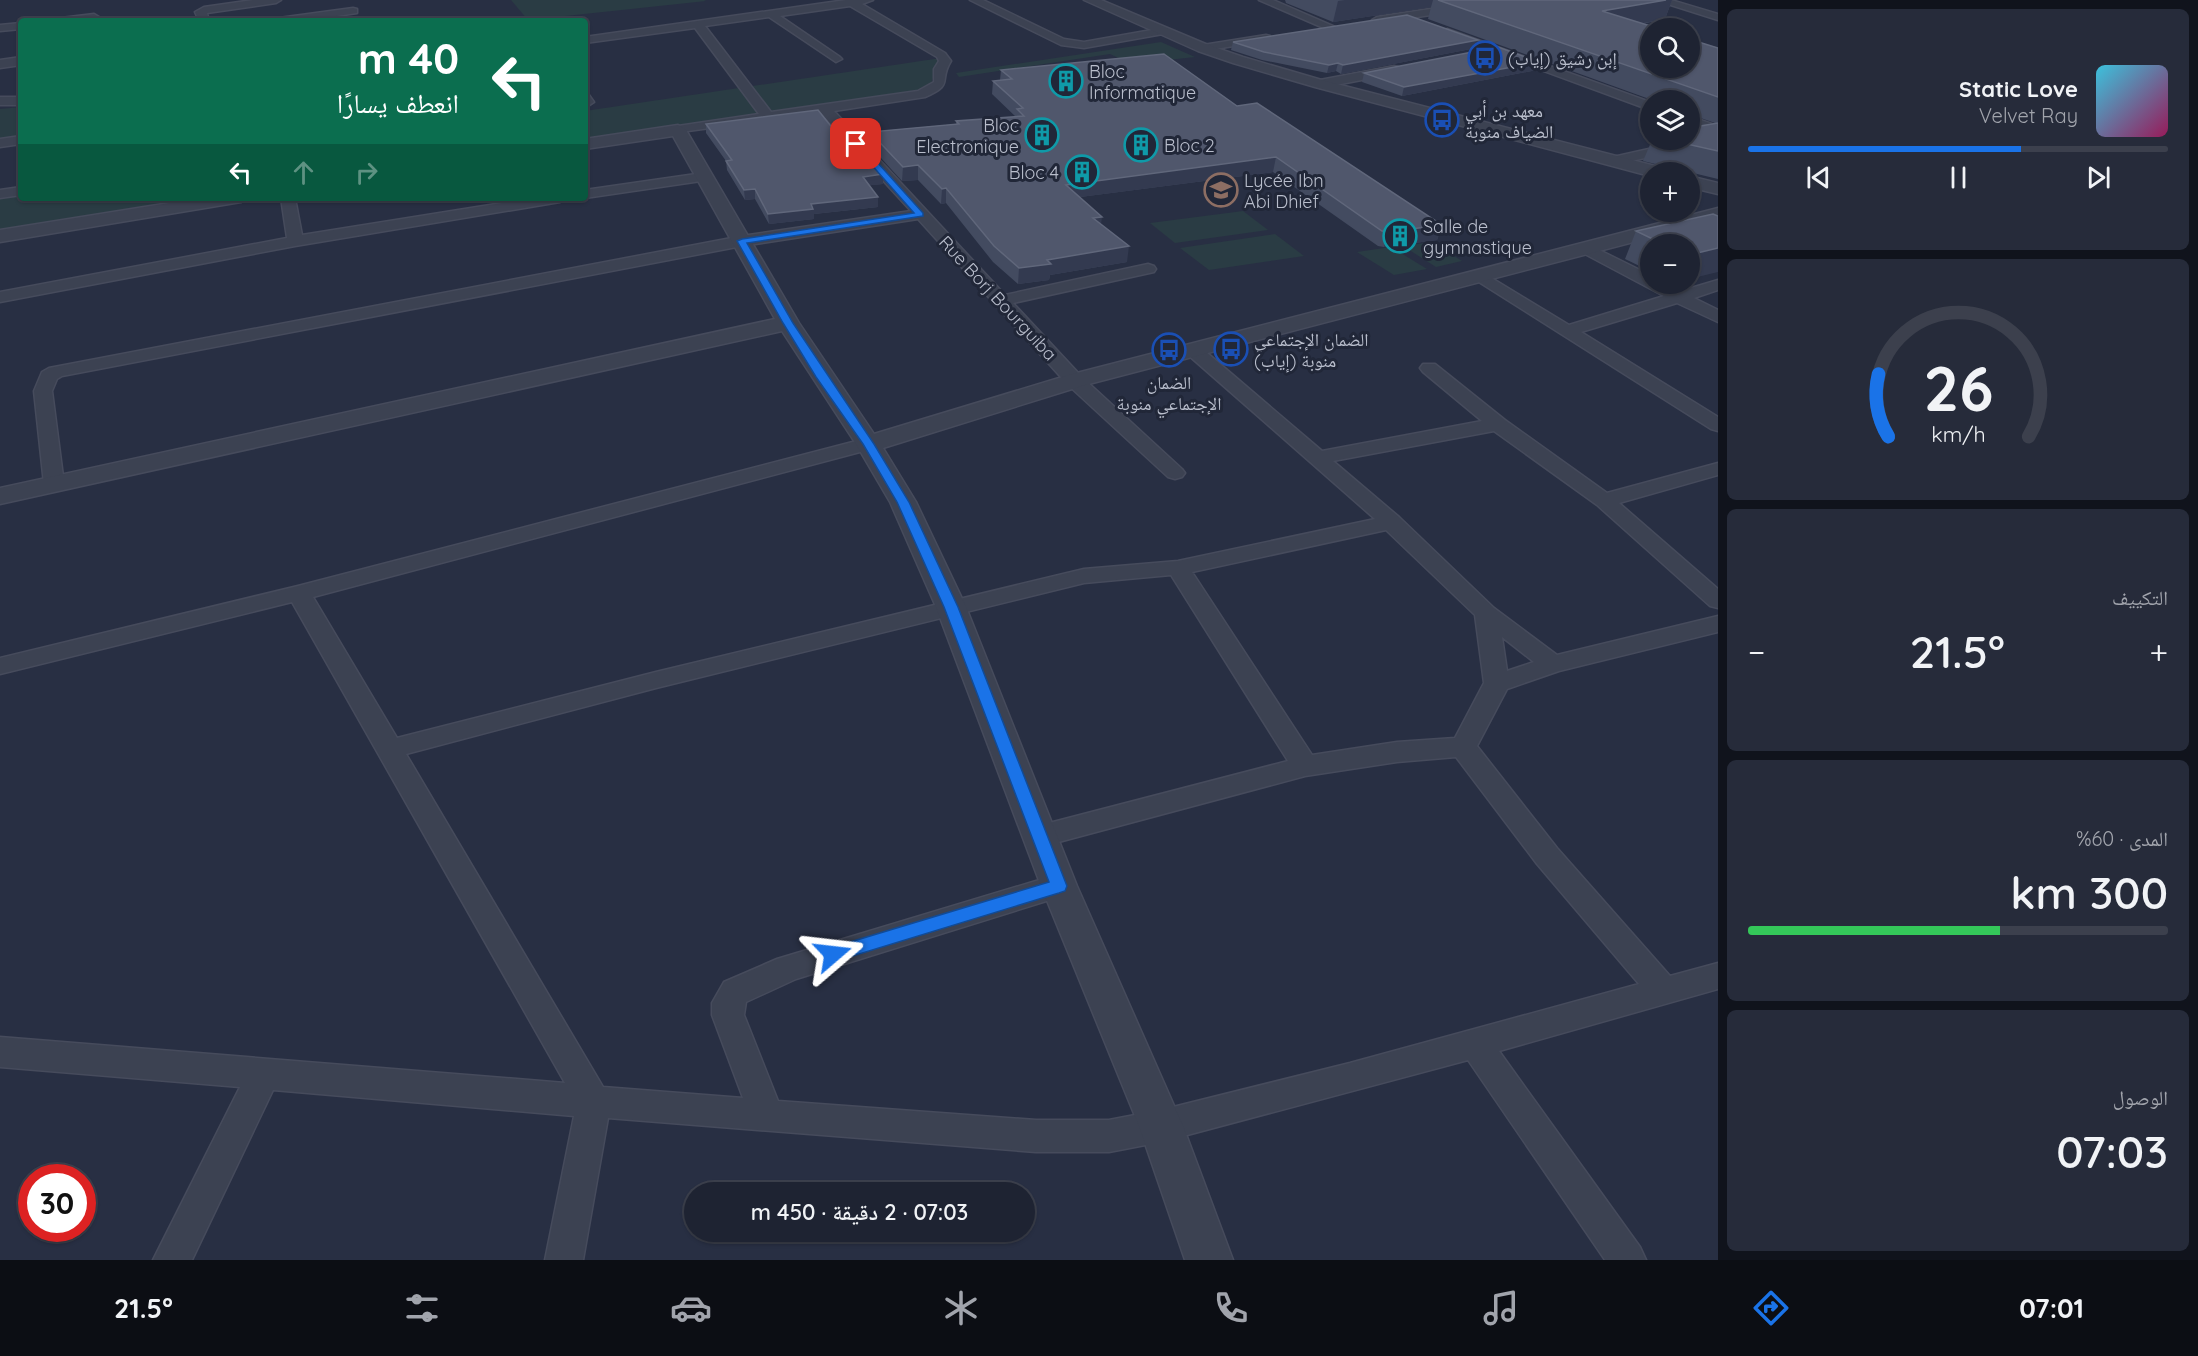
<!DOCTYPE html>
<html lang="ar">
<meta charset="utf-8">
<style>
body{margin:0;font-family:Quicksand,"Noto Naskh Arabic",sans-serif;background:#262b3a;color:#f1f3f6;direction:rtl;height:100vh;display:flex;flex-direction:column;font-size:22px;white-space:nowrap}
*{box-sizing:border-box;margin:0}
p{font-size:20px;color:#a1a4ac}
.icon{flex:none;width:33px;height:33px;fill:none;stroke:currentColor;stroke-width:2;stroke-linecap:round;stroke-linejoin:round}
.map{position:relative;flex:1;overflow:hidden;direction:ltr}
.drawer{display:flex;flex-direction:column;gap:9px;padding:9px;background:#10131c;width:480px}
.drawer>*{flex:none}
.hud{position:absolute;left:18px;top:18px;width:570px;height:183px;border-radius:6px;box-shadow:0 2px 4px #0004,0 0 0 2px #3c404d;direction:rtl;background:#0b6e4f;color:#fff;overflow:hidden}
.fabs{position:absolute;left:1640px;top:18px;display:grid;gap:12px}
.fabs a{display:grid;place-items:center;width:60px;height:60px;border-radius:50%;background:#1e2332;box-shadow:0 2px 4px #0004,0 0 0 2px #3c404d;font-size:30px}
.speed{position:absolute;left:18px;top:1164px;display:flex;gap:12px;font-size:30px;font-weight:700;text-align:center}
.speed>*{display:grid;place-content:center;width:78px;height:78px;border-radius:50%;background:#1e2332;box-shadow:0 2px 4px #0004,0 0 0 2px #3c404d;line-height:1}
.speed .limit{border:9px solid #d22;background:#fff;color:#111}
.pin{position:absolute;display:grid;place-items:center;width:51px;height:51px;color:#fff;margin:-26px;border-radius:12px;box-shadow:0 3px 9px #0006}
.me{position:absolute;width:66px;margin:-33px;rotate:73deg;stroke-linejoin:round;filter:drop-shadow(0 0 4px #0008)}
.turn{display:flex;align-items:center;gap:21px;height:126px;padding:0 30px;font-size:27px}
.turn .icon{width:78px;height:78px;stroke-width:2.5}
.turn b{display:block;font-size:42px;line-height:51px}
.lanes{display:flex;align-items:center;height:57px;padding:0 30px;background:#0003;justify-content:center;gap:30px;direction:ltr}
.lanes .off{opacity:.35}
.big{font-size:45px;font-weight:600;line-height:1.1}
.drawer .widget{flex:1;display:flex;flex-direction:column;justify-content:center;gap:9px;min-width:0;padding:0 21px;border-radius:9px;background:#262b3a}
.drawer .dial{align-items:center;gap:0}
.dial svg{height:156px;overflow:visible;fill:none;stroke:#3c404d;stroke-width:7;stroke-linecap:round;text-anchor:middle}
.dial text{fill:#f1f3f6;stroke:none}
.song{display:flex;align-items:center;gap:18px}
.cover{width:72px;height:72px;border-radius:9px;background:linear-gradient(135deg,hsl(190 70% 55%),hsl(330 70% 35%))}
.played{height:6px;border-radius:3px;background:linear-gradient(90deg,#1a73e8 65%,#3c404d 65%)}
.keys{display:flex;justify-content:space-around;direction:ltr}
.heat{display:flex;justify-content:space-between;align-items:center;font-size:33px;direction:ltr}
.charge{height:9px;border-radius:4px;background:linear-gradient(90deg,#34c759 60%,#3c404d 0)}
.trip{position:absolute;left:684px;top:1182px;width:351px;height:60px;border-radius:30px;background:#1e2332;box-shadow:0 2px 4px #0004,0 0 0 2px #3c404d;font-weight:600;line-height:60px;text-align:center;direction:rtl}
.tabs{display:flex;height:96px;justify-content:space-around;align-items:center;background:#0c0e14;color:#a1a4ac}
.tabs .icon{width:42px;height:42px}
.tabs .on{color:#1a73e8}
.tabs b{font-size:27px;color:#f1f3f6}
main{display:flex;flex:1;min-height:0}
.map>svg:first-child{display:block}
.green{fill:#2a3c44}
.lines{fill:none;stroke-linecap:round;stroke-linejoin:round}
.minor-casing{stroke:#464b5c;stroke-width:3}
.tertiary-casing{stroke:#464b5c;stroke-width:3}
.minor{fill:#3c4252;fill-rule:evenodd}
.tertiary{fill:#3c4252;fill-rule:evenodd}
.wall{fill:#434b60}
.shaded-wall{fill:#333a50}
.building{fill:#50576c;stroke:#60677b;stroke-width:1.5}
.route{fill:#1a73e8;stroke:#114b97;stroke-width:1.5}
.labels{text-anchor:middle;dominant-baseline:central;stroke-width:6;stroke-linejoin:round;paint-order:stroke}
.far-poi-label{font-size:18px;fill:#b9becc;stroke:#212738;text-anchor:start}
.far-street-label{font-size:18px;fill:#b9becc;stroke:#212738}
</style>
<main>
<section class="drawer">
<div class="widget">
<div class="song"><i class="cover"></i><div><b>Static Love</b><p>Velvet Ray</p></div></div>
<div class="played"></div>
<div class="keys"><svg class="icon" aria-label="previous" viewBox="0 0 24 24"><path d="M18 5L8 12l10 7zM5 5v14"/></svg><svg class="icon" aria-label="pause" viewBox="0 0 24 24"><path d="M8 5v14M16 5v14"/></svg><svg class="icon" aria-label="next" viewBox="0 0 24 24"><path d="M6 5l10 7-10 7zM19 5v14"/></svg></div>
</div>
<div class="widget dial"><svg viewBox="0 0 100 80">
<path d="M14 69A42 42 0 1 1 86 69"/>
<path d="M14 69A42 42 0 0 1 9 37" stroke="#1a73e8"/>
<text x="50" y="56" font-size="32" font-weight="700">26</text>
<text x="50" y="72" font-size="11">km/h</text>
</svg></div>
<div class="widget"><p>التكييف</p>
<div class="heat"><a>−</a><b class="big">21.5°</b><a>+</a></div>
</div>
<div class="widget"><p>المدى · 60%</p><b class="big">300 km</b><div class="charge"></div></div>
<div class="widget"><p>الوصول</p><b class="big">07:03</b></div>
</section>
<div class="map">
<svg width="1718" height="1260" viewBox="0 0 1718 1260">
<rect width="100%" height="100%" fill="#282f43"/>
<!-- green -->
<g class="green">
<polygon points="511,0 704,0 706,1 528,20"/>
<polygon points="1161,42 1195,57 1131,64 1110,54 959,77 956,73"/>
<polygon points="941,58 930,86 920,91 585,143 585,111"/>
<polygon points="21,107 21,138 0,142 0,109"/>
<polygon points="21,196 21,198 233,198 0,234 0,199"/>
<polygon points="1243,211 1268,230 1175,243 1150,223"/>
<polygon points="1275,234 1304,256 1209,270 1180,248"/>
<polygon points="1432,242 1462,261 1436,267 1403,246"/>
<polygon points="1391,247 1427,269 1394,275 1357,252"/>
</g>
<g class="lines">
<defs>
<g id="minor">
<polygon points="253,0 281,0 276,3 207,13 209,21 199,21 195,12 204,7"/>
<path d="M846 0H873L862 4 945 53 951 61C938 82 955 84 925 97L834 111 1005 295 1148 264 1154 266 1156 269 1154 272 1013 303 1082 377 1182 469 1185 473 1182 477 1175 479 1168 477 1068 385 918 219 742 246 62 376 57 379 52 391 64 484 61 488 54 490 47 488 44 484 34 391 42 372 49 368 742 236 911 211 821 113 673 133 671 130 678 126 759 114 695 28 585 43V37ZM850 6 937 57 939 61 934 69V82L918 91 771 112 705 26 769 17 836 62 842 59 840 57 780 16Z"/>
<polygon points="970,0 983,0 1064,39 1084,42 1163,28 1169,31 1163,34 1084,48 1061,45"/>
<polygon points="1259,0 1273,0 1335,27 1334,29 1326,29"/>
<polygon points="1490,0 1516,0 1511,3 1377,23 1372,20 1377,17"/>
<polygon points="1655,0 1671,0 1718,14 1718,20"/>
<polygon points="353,8 357,9 357,13 303,21 274,21 279,18"/>
<polygon points="94,14 99,17 98,19 56,21 61,18"/>
<polygon points="21,23 21,29 0,31 0,25"/>
<polygon points="1447,29 1650,102 1650,110 1443,34 1441,32"/>
<polygon points="1266,35 1270,36 1270,40 1203,51 1197,48 1203,45"/>
<polygon points="21,57 21,65 0,68 0,60"/>
<polygon points="1394,66 1398,67 1398,73 1320,88 1314,84 1320,80"/>
<polygon points="585,94 589,95 594,102 585,108"/>
<rect x="0" y="97" width="21" height="8"/>
<polygon points="1689,116 1718,126 1718,142 1613,165 1606,161 1613,157 1716,134 1689,125"/>
<polygon points="21,136 21,144 0,147 0,139"/>
<polygon points="703,173 710,177 708,180 585,198 584,198 585,190"/>
<polygon points="21,187 21,195 0,198 0,190"/>
<polygon points="281,198 295,198 302,235 533,198 567,198 560,202 295,246 0,302 0,292 287,238"/>
<polygon points="1589,245 1650,275 1650,284 1666,284 1681,291 1718,280 1718,290 1694,298 1718,310 1718,322 1677,303 1581,332 1718,417 1718,431 1711,429 1471,277 1479,272 1485,274 1569,325 1664,296 1583,253 1581,250 1583,247"/>
<path d="M1193 345 1199 346 1322 451 1482 421 1423 372 1420 368 1423 364H1435L1505 420 1607 493 1718 463V475L1619 503 1718 589V608L1710 606 1597 505 1494 431 1333 461 1399 517 1494 608 1557 655 1718 616V632L1559 671 1507 689 1477 746 1557 848 1670 976 1718 963V989L1499 1051 1640 1247 1646 1260H1605L1468 1060 1161 1142 1109 1152H1036L608 1118 583 1260H545L574 1116 273 1090 192 1260H153L240 1087 0 1067V1037L565 1083 292 602 0 674V658L298 586 868 438 875 440 878 444 875 448 313 597 397 738 656 672 1084 569 1178 561 1375 519 1187 354 1184 350 1187 346ZM1386 530 1475 615 1484 683 1455 738 1397 742 1312 755 1192 572ZM1171 575 1288 761 1030 828 1026 836 1030 844 1040 847 1305 776 1397 762 1456 757 1537 864 1639 984 1350 1063 1161 1110 1109 1120H1036L778 1101 744 1015 746 1002 796 979 1069 894 1074 886 1069 878 1059 874 777 959 724 982 712 1003V1015L743 1098 603 1087 406 754 656 688 1084 583ZM1502 637 1534 662 1507 671Z"/>
</g>
<g id="tertiary">
<polygon points="1084,0 1101,0 1208,45 1243,57 1325,81 1663,168 1666,172 1650,172 1650,176 1315,87 1233,63 1198,51"/>
<polygon points="678,125 686,130 799,323 874,434 1069,375 1718,208 1718,220 1085,385 883,448 916,502 966,607 1077,886 1183,1126 1233,1260 1185,1260 1139,1126 1041,886 936,607 890,502 856,444 782,331 0,504 0,488 775,319 673,136 585,149 585,139"/>
<polygon points="1689,176 1718,183 1718,194 1689,187"/>
<polygon points="201,198 244,198 241,202 235,203 0,242 0,230"/>
</g>
</defs>
<!-- minor casing -->
<use href="#minor" class="minor-casing"/>
<!-- tertiary casing -->
<use href="#tertiary" class="tertiary-casing"/>
<!-- minor -->
<use href="#minor" class="minor"/>
<!-- tertiary -->
<use href="#tertiary" class="tertiary"/>
</g>
<!-- wall -->
<g class="wall">
<polygon points="1285,0 1672,0 1665,19 1642,24 1718,48 1718,179 1643,161 1652,140 1689,140 1715,123 1689,114 1689,100 1652,100 1428,19 1431,7 1333,22 1286,3"/>
<polygon points="1478,40 1476,48 1341,74 1336,71 1327,73 1262,60 1231,50 1233,42"/>
<polygon points="1001,70 1237,106 1442,225 1437,240 1384,247 1378,246 1273,172 1080,197 1101,224 1127,262 1050,275 1049,280 1018,284 993,262 946,203 941,204 918,180 902,181 870,146 870,132 956,124 956,121 1016,117 992,94 993,81 1000,80"/>
<polygon points="1537,70 1402,96 1362,82 1364,73"/>
<polygon points="706,124 842,140 883,174 883,184 870,185 878,207 814,214 814,219 769,224 755,199 745,200 727,170 726,161 706,133"/>
<polygon points="1713,214 1689,244 1650,244 1650,271 1625,259 1636,231"/>
</g>
<!-- shaded-wall -->
<g class="shaded-wall">
<polygon points="1345,0 1433,0 1431,7 1333,22 1338,1"/>
<polygon points="1666,0 1672,0 1665,19 1595,32 1602,11"/>
<polygon points="1478,40 1476,48 1341,74 1343,65"/>
<polygon points="1539,62 1537,70 1402,96 1404,87"/>
<polygon points="1338,63 1336,71 1327,73 1329,65"/>
<polygon points="1276,157 1273,172 1065,199 1066,185"/>
<polygon points="918,165 918,180 902,181 903,167"/>
<polygon points="883,174 883,184 863,186 863,177"/>
<polygon points="946,188 946,203 941,204 942,189"/>
<polygon points="755,189 755,199 745,200 744,190"/>
<polygon points="878,197 878,207 814,214 814,219 769,224 768,214 811,204"/>
<polygon points="1102,217 1100,232 1093,218"/>
<polygon points="1442,225 1437,240 1384,247 1388,232"/>
<polygon points="1129,246 1127,262 1050,275 1049,280 1018,284 1019,268 1047,260"/>
<polygon points="1718,248 1718,272 1689,279 1689,255"/>
</g>
<!-- building -->
<g class="building">
<polygon points="1438,0 1666,0 1602,11 1657,28 1650,28 1650,68 1689,68 1689,39 1718,48 1718,97"/>
<polygon points="1407,15 1478,40 1343,65 1338,63 1329,65 1264,52 1233,42"/>
<polygon points="1498,47 1539,62 1404,87 1364,73"/>
<polygon points="1164,54 1237,106 1257,103 1442,225 1388,232 1382,231 1276,157 1066,185 1102,217 1093,218 1129,246 1047,260 1051,264 1019,268 994,246 946,188 942,189 918,165 903,167 870,132 959,124 956,121 1024,116 1017,109 1023,108 993,81 1012,79 1001,70"/>
<polygon points="818,110 842,140 850,139 883,174 863,177 878,197 811,204 813,209 768,214 755,189 744,190 726,161 732,160 706,124"/>
<polygon points="1718,123 1718,151 1669,140 1689,140 1689,128"/>
<polygon points="1713,214 1718,216 1718,248 1689,255 1689,244 1663,244 1636,231"/>
</g>
<!-- route -->
<polygon class="route" points="854,142 859,142 923,213 923,216 747,243 793,323 874,444 909,502 958,607 1067,886 1065,891 1059,893 833,962 827,959 824,954 827,949 1049,882 944,607 897,502 863,444 816,377 783,323 737,241 742,239 914,213 854,145"/>
<!-- icons -->
<defs>
<symbol id="bus-ring" viewBox="-11 -11 22 22"><circle r="9.5" fill="#212738" stroke="#1a4fb4" stroke-width="1.5"/><path d="M-5-6H5V4H4V6H2V4H-2V6H-4V4H-5ZM-3.5-4V0h7V-4ZM-3.5 1.2v1.5H-2V1.2ZM2 1.2v1.5H3.5V1.2Z" fill="#1a4fb4"/></symbol>
<symbol id="building-ring" viewBox="-11 -11 22 22"><circle r="9.5" fill="#212738" stroke="#0f9aa8" stroke-width="1.5"/><path d="M-4-6H4V6H1V3H-1V6H-4ZM-2.5-4.3h1.7v1.8h-1.7ZM.8-4.3h1.7v1.8H.8ZM-2.5-1h1.7V.8h-1.7ZM.8-1h1.7V.8H.8Z" fill="#0f9aa8"/></symbol>
<symbol id="school-ring" viewBox="-11 -11 22 22"><circle r="9.5" fill="#212738" stroke="#8d6e63" stroke-width="1.5"/><path d="M0-5L7-2L0 1L-7-2ZM-4 1L0 2.5L4 1V4Q0 6-4 4Z" fill="#8d6e63"/></symbol>
</defs>
<g fill-rule="evenodd">
<use href="#bus-ring" x="1466" y="39" width="38" height="38"/>
<use href="#building-ring" x="1047" y="62" width="38" height="38"/>
<use href="#bus-ring" x="1423" y="101" width="38" height="38"/>
<use href="#building-ring" x="1023" y="116" width="38" height="38"/>
<use href="#building-ring" x="1122" y="126" width="38" height="38"/>
<use href="#building-ring" x="1063" y="153" width="38" height="38"/>
<use href="#school-ring" x="1202" y="171" width="38" height="38"/>
<use href="#building-ring" x="1381" y="217" width="38" height="38"/>
<use href="#bus-ring" x="1212" y="330" width="38" height="38"/>
<use href="#bus-ring" x="1150" y="331" width="38" height="38"/>
</g>
<g class="labels">
<!-- far-poi labels -->
<g class="far-poi-label">
<text x="1508" y="58">إبن رشيق (إياب)</text>
<text x="1089" y="71">Bloc<tspan x="1089" dy="21">Informatique</tspan></text>
<text x="1465" y="110">معهد بن أبي<tspan x="1465" dy="21">الضياف منوبة</tspan></text>
<text x="1019" y="125" text-anchor="end">Bloc<tspan x="1019" dy="21">Electronique</tspan></text>
<text x="1164" y="145">Bloc 2</text>
<text x="1059" y="172" text-anchor="end">Bloc 4</text>
<text x="1244" y="180">Lycée Ibn<tspan x="1244" dy="21">Abi Dhief</tspan></text>
<text x="1423" y="226">Salle de<tspan x="1423" dy="21">gymnastique</tspan></text>
<text x="1254" y="339">الضمان الإجتماعي<tspan x="1254" dy="21">منوبة (إياب)</tspan></text>
<text x="1169" y="382" text-anchor="middle">الضمان<tspan x="1169" dy="21">الإجتماعي منوبة</tspan></text>
</g>
<!-- far-street labels -->
<g class="far-street-label">
<text transform="translate(998 298) rotate(47)">Rue Borj Bourguiba</text>
</g>
</g>
</svg>
<div class="fabs">
<a><svg class="icon" aria-label="search" viewBox="0 0 24 24"><circle cx="10" cy="10" r="6"/><path d="M15 15l6 6"/></svg></a>
<a><svg class="icon" aria-label="layers" viewBox="0 0 24 24"><path d="M12 4l9 5-9 5-9-5zM3 14l9 5 9-5"/></svg></a>
<a>+</a>
<a>−</a>
</div>
<div class="speed"><div class="limit">30</div></div>
<div class="pin" style="left:856px;top:144px;background:#d93025"><svg class="icon" aria-label="arrive" viewBox="0 0 24 24"><path d="M6 21V4h12l-3 4 3 4H6"/></svg></div>
<svg class="me" style="left:833px;top:954px" viewBox="-20 -20 40 40"><path d="M0-17L14 15 0 8-14 15z" fill="#1a73e8" stroke="#fff" stroke-width="4"/></svg>
<div class="trip">07:03 · 2 دقيقة · 450 m</div>
<div class="hud">
<div class="turn"><svg class="icon" aria-label="left" viewBox="0 0 24 24"><path d="M17 20v-9H6M10 6l-5 5 5 5"/></svg><div><b>40 m</b>انعطف يسارًا</div></div>
<div class="lanes"><svg class="icon" aria-label="left" viewBox="0 0 24 24"><path d="M17 20v-9H6M10 6l-5 5 5 5"/></svg><svg class="icon off" aria-label="ahead" viewBox="0 0 24 24"><path d="M12 20V5M6 11l6-6 6 6"/></svg><svg class="icon off" aria-label="right" viewBox="0 0 24 24"><path d="M7 20v-9h11M14 6l5 5-5 5"/></svg></div>
</div>
</div>
</main>
<nav class="tabs">
<b>07:01</b>
<svg class="icon on" aria-label="directions" viewBox="0 0 24 24"><path d="M12 3l9 9-9 9-9-9zM9 14v-3h6M13 9l2 2-2 2"/></svg>
<svg class="icon" aria-label="music" viewBox="0 0 24 24"><path d="M9 18V5l10-2v13"/><circle cx="6" cy="18" r="3"/><circle cx="16" cy="16" r="3"/></svg>
<svg class="icon" aria-label="phone" viewBox="0 0 24 24"><path d="M5 4h4l2 5-3 2q2 4 5 5l2-3 5 2v4C11 20 4 13 5 4z"/></svg>
<svg class="icon" aria-label="climate" viewBox="0 0 24 24"><path d="M12 3v18M4 7l16 10M4 17L20 7"/></svg>
<svg class="icon" aria-label="car" viewBox="0 0 24 24"><path d="M5 17H2v-5l4-1 3-4h7l3 4 3 1v5h-3M9 17h6M6 11h13"/><circle cx="7" cy="17" r="2"/><circle cx="17" cy="17" r="2"/></svg>
<svg class="icon" aria-label="filters" viewBox="0 0 24 24"><path d="M4 7h16M4 17h16"/><circle cx="9" cy="7" r="2"/><circle cx="15" cy="17" r="2"/></svg>
<b>21.5°</b>
</nav>
